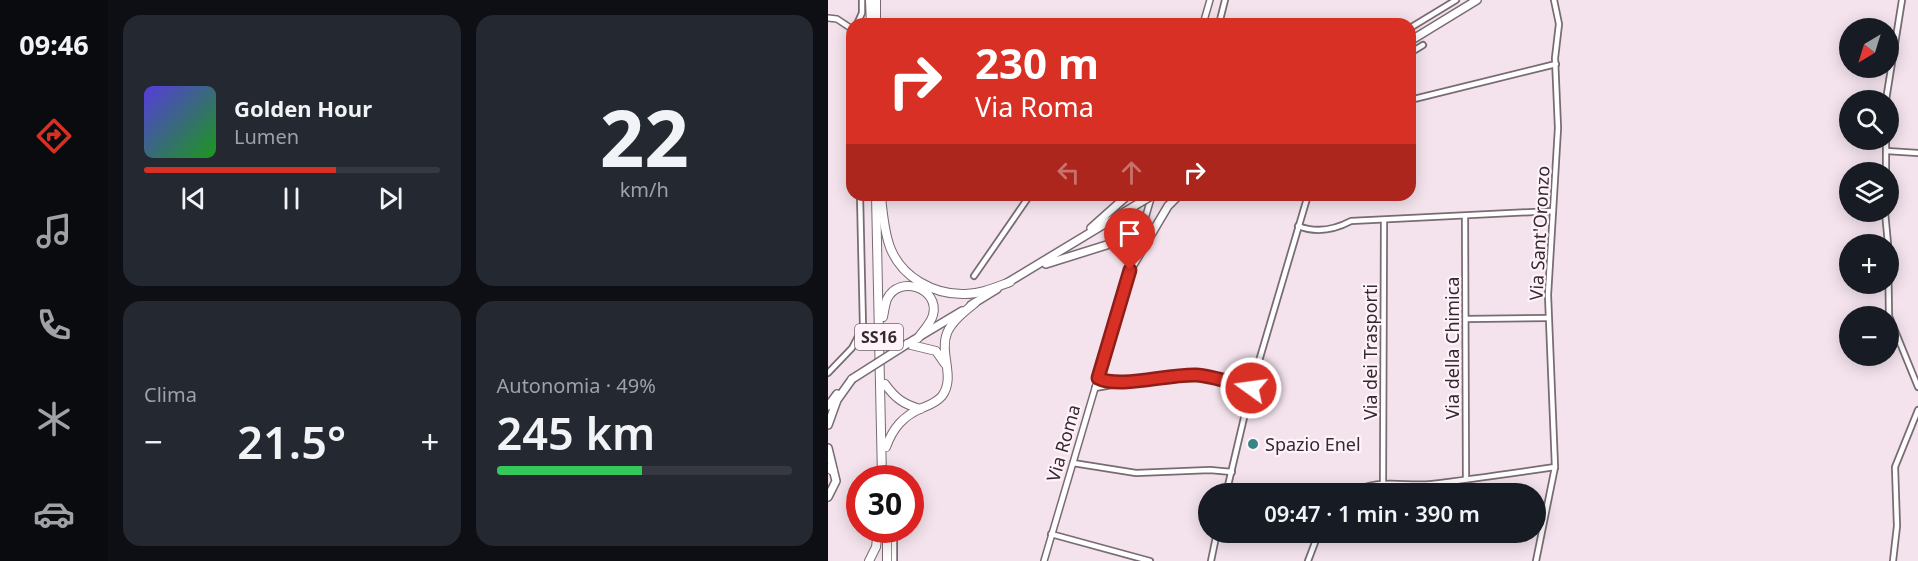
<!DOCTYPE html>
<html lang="it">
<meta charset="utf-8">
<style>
body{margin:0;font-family:"Noto Sans",sans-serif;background:#242831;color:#f1f3f6;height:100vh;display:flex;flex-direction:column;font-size:22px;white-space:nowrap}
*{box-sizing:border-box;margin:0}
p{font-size:20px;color:#9ea1a6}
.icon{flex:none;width:33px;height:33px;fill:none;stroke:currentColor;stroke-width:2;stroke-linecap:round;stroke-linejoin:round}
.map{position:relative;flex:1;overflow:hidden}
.side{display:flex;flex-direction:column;gap:15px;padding:15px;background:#0d0f14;width:720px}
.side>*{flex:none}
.top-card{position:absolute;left:18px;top:18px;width:570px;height:183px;border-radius:18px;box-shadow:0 3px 15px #0003;background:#d93025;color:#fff;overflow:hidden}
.needle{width:39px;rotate:218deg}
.tools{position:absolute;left:1011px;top:18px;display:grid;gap:12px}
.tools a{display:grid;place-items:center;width:60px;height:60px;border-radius:50%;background:#171b24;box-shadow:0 3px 15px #0003;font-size:30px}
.speed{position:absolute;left:18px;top:465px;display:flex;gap:12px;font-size:30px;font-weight:700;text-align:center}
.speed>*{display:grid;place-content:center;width:78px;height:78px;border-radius:50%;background:#171b24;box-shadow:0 3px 15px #0003;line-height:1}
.speed .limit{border:9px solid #d22;background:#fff;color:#111}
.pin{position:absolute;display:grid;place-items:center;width:51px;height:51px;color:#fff;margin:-62px -26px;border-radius:50% 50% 50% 0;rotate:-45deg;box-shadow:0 0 6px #0007}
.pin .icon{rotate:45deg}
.me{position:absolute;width:66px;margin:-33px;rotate:284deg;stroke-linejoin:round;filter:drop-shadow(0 0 4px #0008)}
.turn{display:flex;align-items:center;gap:21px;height:126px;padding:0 30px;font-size:27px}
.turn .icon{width:78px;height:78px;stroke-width:2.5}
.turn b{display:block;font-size:42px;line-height:51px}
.lanes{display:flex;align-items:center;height:57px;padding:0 30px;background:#0003;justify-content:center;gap:30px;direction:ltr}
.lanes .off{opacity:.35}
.big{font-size:45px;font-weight:600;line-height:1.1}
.side .widget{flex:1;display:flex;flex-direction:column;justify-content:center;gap:9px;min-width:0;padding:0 21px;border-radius:18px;background:#242831}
.side .dial{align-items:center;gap:0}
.dial b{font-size:78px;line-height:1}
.song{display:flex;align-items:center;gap:18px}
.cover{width:72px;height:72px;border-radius:9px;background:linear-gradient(135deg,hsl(250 70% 55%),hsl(120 70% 35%))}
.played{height:6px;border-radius:3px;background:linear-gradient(90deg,#d93025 65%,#363941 65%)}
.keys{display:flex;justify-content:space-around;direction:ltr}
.heat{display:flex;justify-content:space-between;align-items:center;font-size:33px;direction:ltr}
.charge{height:9px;border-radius:4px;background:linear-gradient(90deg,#34c759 49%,#363941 0)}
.side .tiles{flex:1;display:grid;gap:15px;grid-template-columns:repeat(2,1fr)}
.trip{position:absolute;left:370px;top:483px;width:348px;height:60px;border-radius:30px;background:#171b24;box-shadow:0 3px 15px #0003;font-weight:600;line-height:60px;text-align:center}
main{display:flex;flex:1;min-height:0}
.tab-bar{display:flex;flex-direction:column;width:108px;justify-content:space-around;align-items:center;background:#090b0e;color:#9ea1a6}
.tab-bar .icon{width:42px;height:42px}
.tab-bar .current{color:#d93025}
.tab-bar b{font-size:27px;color:#f1f3f6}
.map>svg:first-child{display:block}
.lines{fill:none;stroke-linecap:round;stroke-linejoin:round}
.minor-casing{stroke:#796b74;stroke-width:8}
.tertiary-casing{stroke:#796b74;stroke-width:8}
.primary-casing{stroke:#796b74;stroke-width:10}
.trunk-casing{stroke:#796b74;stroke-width:10}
.minor{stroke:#fff;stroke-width:4.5}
.tertiary{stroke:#fff;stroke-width:5}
.primary{stroke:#fff;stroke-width:7}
.trunk{stroke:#fff;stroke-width:8}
.primary-bridge-casing{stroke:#796b74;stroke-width:10;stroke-linecap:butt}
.primary-bridge{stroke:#fff;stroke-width:7}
.route-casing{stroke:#8d1f18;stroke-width:15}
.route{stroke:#d93025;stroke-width:10}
.poi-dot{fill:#3b8485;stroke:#fff2f9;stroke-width:2}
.labels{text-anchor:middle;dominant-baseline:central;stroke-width:4.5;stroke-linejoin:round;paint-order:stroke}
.shield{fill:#fff2f9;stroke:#6f676c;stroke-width:1.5}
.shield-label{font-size:16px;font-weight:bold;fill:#312b2f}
.street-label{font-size:18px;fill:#312b2f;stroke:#fff2f9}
.poi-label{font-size:18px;fill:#312b2f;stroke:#fff2f9;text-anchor:start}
</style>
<main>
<nav class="tab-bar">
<b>09:46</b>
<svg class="icon current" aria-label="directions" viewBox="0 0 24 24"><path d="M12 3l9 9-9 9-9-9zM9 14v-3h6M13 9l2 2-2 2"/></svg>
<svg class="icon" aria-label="music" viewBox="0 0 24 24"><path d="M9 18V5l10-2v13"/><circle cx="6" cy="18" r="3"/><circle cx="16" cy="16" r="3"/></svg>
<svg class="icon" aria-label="phone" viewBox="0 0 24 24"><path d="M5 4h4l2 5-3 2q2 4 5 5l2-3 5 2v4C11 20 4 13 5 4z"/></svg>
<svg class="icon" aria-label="climate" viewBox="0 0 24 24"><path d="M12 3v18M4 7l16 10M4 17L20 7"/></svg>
<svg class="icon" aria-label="car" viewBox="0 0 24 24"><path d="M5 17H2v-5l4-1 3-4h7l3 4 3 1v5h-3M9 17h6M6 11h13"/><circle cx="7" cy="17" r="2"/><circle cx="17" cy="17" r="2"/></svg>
</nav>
<section class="side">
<div class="tiles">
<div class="widget">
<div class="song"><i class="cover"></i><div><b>Golden Hour</b><p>Lumen</p></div></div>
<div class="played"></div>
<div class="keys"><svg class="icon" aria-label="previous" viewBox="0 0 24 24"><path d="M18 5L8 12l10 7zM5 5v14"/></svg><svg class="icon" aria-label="pause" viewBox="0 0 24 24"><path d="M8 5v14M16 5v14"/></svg><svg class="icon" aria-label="next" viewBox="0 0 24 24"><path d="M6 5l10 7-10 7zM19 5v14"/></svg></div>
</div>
<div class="widget dial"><b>22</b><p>km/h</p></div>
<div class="widget"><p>Clima</p>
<div class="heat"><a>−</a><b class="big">21.5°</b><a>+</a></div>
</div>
<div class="widget"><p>Autonomia · 49%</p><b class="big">245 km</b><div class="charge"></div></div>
</div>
</section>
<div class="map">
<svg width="1090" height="561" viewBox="0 0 1090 561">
<rect width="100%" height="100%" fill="#f4e3ed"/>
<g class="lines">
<defs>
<g id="minor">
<polyline points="29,24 34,13 34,0"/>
<polyline points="391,24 397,0"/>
<polyline points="582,28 628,0"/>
<polyline points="582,53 595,45"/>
<polyline points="582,100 728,64"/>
<polyline points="1058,100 1074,0"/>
<polyline points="1058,140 1058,172"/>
<polyline points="1059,151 1090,153"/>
<polyline points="1057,212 1060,244"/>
<polyline points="637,216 638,479"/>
<path d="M470 226C488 233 506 230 523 221L725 211"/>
<polyline points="1060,247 1061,316 1090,387"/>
<polyline points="146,276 202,195"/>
<polyline points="638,319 720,318"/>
<polyline points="0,373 24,348 35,327 32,195"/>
<polyline points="270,378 287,383"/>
<polyline points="267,388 341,375 371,375 423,388"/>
<polyline points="245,463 308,473 382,470 404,472"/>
<polyline points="555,484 556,220"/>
<polyline points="398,494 423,388 480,195"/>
<path d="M523 494C546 477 577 487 604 484 645 479 686 473 727 467"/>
<polyline points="66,530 66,561"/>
<polyline points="223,534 322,561"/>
<polyline points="383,561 389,532"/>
<polyline points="480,561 491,532"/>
<polyline points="708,561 727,467 720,295 730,128 727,58 731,24 726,0"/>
<polyline points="1065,561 1069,526 1067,467 1090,410"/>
</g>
<g id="tertiary">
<polyline points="0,18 9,19 24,29"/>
<polyline points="375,24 382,0"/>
<polyline points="216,561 324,195"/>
</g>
<g id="primary">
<polyline points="582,41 649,0"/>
<polyline points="263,228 300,195"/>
<polyline points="290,242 300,247 302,268"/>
<polyline points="218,264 304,237 313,231"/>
<polyline points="302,270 340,206 351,195"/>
<polyline points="179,283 313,202"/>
<polyline points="143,305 169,289"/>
<polyline points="79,344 134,311"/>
<polyline points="0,406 9,394"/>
<polyline points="0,425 9,400 24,379"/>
<polyline points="0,448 8,481 0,497"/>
</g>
<g id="trunk">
<polyline points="42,0 43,24"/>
<polyline points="48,0 48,24"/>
<polyline points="48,195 54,478"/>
<path d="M53 197C55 214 56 231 62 247 73 277 106 295 137 294 153 294 168 287 182 282"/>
<path d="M55 317C56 312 57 305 59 299 71 274 112 288 105 315 103 323 95 331 90 338"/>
<polyline points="79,344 108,351 117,364"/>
<path d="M57 384C67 398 75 404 92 409"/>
<path d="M58 447C65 428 75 416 94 408 101 405 108 403 114 396 128 377 111 354 119 333 124 321 137 311 147 303"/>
<polyline points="0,468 5,471"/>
<polyline points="59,530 59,561"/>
<polyline points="41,561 48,547 50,530"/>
</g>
</defs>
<!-- minor casing -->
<use href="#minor" class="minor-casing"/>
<!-- tertiary casing -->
<use href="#tertiary" class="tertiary-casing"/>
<!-- primary casing -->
<use href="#primary" class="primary-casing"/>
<!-- trunk casing -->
<use href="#trunk" class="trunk-casing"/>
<!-- minor -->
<use href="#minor" class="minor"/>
<!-- tertiary -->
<use href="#tertiary" class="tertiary"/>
<!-- primary -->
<use href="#primary" class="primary"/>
<!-- trunk -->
<use href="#trunk" class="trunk"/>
<defs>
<g id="primary-bridge">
<polyline points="313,202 325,195"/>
<polyline points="24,379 79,344"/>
</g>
</defs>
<!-- primary-bridge casing -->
<use href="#primary-bridge" class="primary-bridge-casing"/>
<!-- primary-bridge -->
<use href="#primary-bridge" class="primary-bridge"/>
</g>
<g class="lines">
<defs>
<path id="route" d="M302 270 270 378C291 389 339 374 368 375 386 376 406 384 423 388"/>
</defs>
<!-- route casing -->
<use href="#route" class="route-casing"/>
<!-- route -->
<use href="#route" class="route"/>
</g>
<!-- markers -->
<circle class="poi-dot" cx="425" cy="444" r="6"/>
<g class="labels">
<!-- shield labels -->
<rect class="shield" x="27" y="324" width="48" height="26" rx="4.5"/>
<g class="shield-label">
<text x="51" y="337">SS16</text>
</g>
<!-- street labels -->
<g class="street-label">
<text transform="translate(711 233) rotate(-87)">Via Sant'Oronzo</text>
<text transform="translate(624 348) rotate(-90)">Via della Chimica</text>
<text transform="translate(542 352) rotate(-90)">Via dei Trasporti</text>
<text transform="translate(235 443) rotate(-74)">Via Roma</text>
</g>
<!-- poi labels -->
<g class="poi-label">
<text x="437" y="444">Spazio Enel</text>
</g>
</g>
</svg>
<div class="tools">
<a><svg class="needle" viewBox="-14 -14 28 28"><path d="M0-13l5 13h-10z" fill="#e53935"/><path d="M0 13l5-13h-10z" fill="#9ea1a6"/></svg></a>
<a><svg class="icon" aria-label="search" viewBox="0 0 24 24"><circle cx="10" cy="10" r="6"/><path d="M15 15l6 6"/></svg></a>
<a><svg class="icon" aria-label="layers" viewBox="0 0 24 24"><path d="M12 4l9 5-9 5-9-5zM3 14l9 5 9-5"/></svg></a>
<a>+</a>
<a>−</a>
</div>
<div class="speed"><div class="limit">30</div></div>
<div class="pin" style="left:302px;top:270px;background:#d93025"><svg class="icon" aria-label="arrive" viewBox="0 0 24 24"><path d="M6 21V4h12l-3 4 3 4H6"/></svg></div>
<svg class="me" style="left:423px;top:388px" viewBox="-20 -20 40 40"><circle r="17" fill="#d93025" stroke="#fff" stroke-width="3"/><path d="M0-11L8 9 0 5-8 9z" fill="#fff"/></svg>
<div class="trip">09:47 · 1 min · 390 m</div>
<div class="top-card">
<div class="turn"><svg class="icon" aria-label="right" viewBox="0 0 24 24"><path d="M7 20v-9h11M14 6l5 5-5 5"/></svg><div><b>230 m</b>Via Roma</div></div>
<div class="lanes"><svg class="icon off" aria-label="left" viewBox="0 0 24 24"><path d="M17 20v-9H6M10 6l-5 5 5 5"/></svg><svg class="icon off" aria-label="ahead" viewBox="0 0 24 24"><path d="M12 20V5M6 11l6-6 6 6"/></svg><svg class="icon" aria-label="right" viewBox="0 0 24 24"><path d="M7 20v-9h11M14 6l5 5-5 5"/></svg></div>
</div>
</div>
</main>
